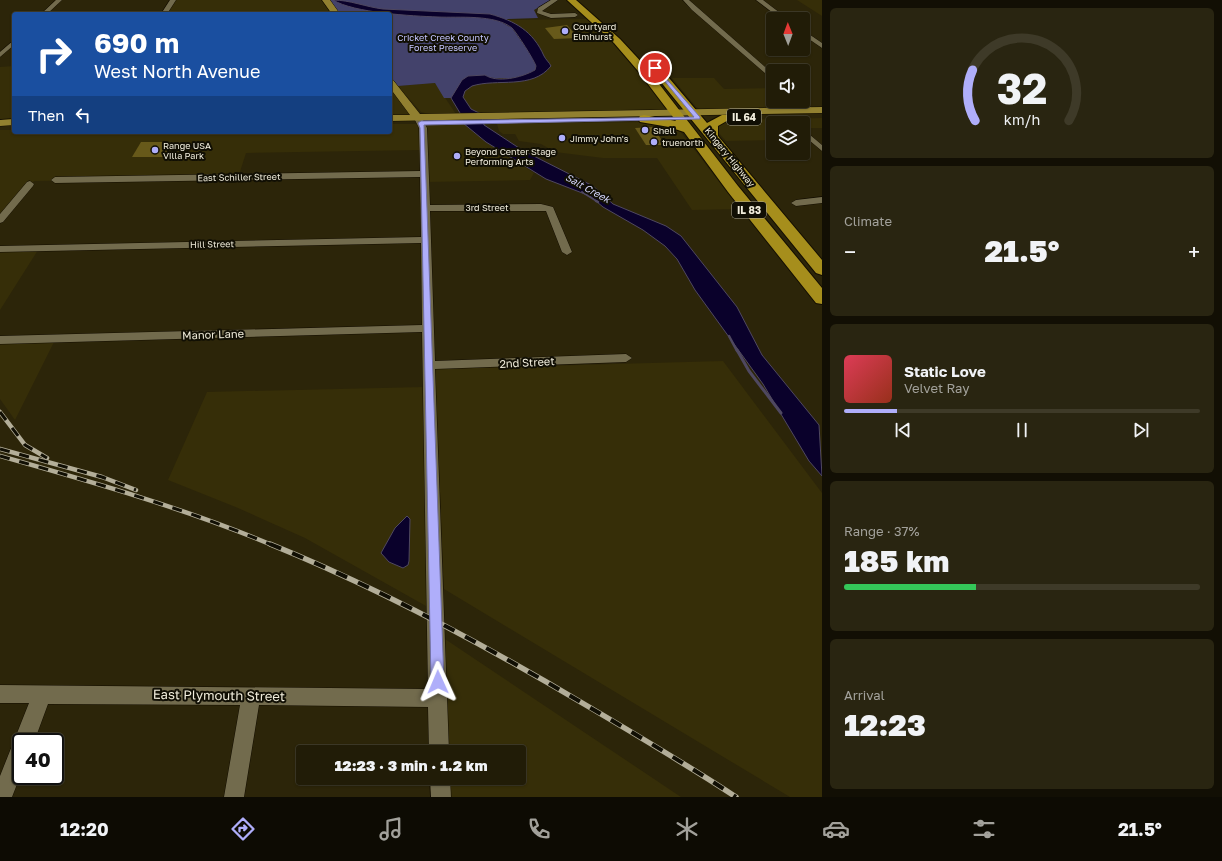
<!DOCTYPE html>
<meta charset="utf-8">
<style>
body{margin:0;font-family:"Golos Text",sans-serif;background:#292511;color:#f1f3f6;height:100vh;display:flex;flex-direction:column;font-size:15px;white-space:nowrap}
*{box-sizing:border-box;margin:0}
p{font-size:13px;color:#a2a19b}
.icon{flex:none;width:22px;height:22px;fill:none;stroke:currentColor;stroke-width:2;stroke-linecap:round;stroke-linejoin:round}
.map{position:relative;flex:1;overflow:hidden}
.panel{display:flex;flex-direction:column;gap:8px;padding:8px;background:#120f04;width:400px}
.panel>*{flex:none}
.banner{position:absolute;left:12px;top:12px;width:380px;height:122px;border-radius:4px;box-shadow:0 1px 3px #0004,0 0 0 1px #3e3a28;background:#1a4fa0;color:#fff;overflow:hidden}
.needle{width:26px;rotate:359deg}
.buttons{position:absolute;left:766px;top:12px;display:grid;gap:8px}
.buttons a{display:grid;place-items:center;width:44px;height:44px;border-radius:4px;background:#211c07;box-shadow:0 1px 3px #0004,0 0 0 1px #3e3a28;font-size:20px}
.speed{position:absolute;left:12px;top:733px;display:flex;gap:8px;font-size:20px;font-weight:700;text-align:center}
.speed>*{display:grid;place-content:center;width:52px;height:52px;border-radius:50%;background:#211c07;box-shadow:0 1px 3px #0004,0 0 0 1px #3e3a28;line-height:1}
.speed .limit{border:2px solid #111;border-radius:6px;background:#fff;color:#111}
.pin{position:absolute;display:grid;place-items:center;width:34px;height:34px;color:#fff;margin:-17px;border:2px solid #fff;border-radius:50%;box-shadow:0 1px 4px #0007}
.me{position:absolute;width:44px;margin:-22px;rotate:359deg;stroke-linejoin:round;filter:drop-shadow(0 0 3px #0008)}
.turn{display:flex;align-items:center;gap:14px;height:84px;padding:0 16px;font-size:18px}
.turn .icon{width:52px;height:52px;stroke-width:2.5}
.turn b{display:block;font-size:28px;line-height:34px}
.then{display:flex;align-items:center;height:38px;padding:0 16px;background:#0003;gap:8px;font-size:15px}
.big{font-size:30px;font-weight:800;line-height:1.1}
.panel .card{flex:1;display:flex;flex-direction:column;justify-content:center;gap:6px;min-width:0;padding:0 14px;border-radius:6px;background:#292511}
.panel .dial{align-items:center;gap:0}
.dial svg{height:104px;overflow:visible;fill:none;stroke:#3e3a28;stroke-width:7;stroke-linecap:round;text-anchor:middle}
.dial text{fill:#f1f3f6;stroke:none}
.song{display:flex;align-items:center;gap:12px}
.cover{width:48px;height:48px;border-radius:6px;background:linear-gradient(135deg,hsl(350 70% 55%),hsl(10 70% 35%))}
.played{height:4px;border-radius:2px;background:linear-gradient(90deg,#afaefa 15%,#3e3a28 15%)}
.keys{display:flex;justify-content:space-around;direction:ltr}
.heat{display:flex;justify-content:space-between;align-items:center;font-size:22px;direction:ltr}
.charge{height:6px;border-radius:3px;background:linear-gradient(90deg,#34c759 37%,#3e3a28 0)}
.trip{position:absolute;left:296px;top:745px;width:230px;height:40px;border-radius:4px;background:#211c07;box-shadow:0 1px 3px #0004,0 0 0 1px #3e3a28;font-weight:800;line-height:40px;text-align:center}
.menu{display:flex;height:64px;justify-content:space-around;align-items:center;background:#0d0b03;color:#a2a19b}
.menu .icon{width:28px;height:28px}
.menu .active{color:#afaefa}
.menu b{font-size:18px;color:#f1f3f6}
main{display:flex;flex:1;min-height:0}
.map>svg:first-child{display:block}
.built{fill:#362e08}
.green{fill:#43426b}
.water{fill:#0a012b;stroke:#4f4860}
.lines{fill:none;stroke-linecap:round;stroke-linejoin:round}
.stream-far2{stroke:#4f4860;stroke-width:2}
.stream-far1{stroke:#4f4860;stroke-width:2.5}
.stream{stroke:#4f4860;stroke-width:3}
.building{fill:#67591a}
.minor-casing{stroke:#140e00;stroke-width:1}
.major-casing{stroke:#140e00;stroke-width:1}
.highway-casing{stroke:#140e00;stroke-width:2}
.minor{fill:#726b4d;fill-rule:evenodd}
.major{fill:#918030;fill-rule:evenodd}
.highway{fill:#a68e1c;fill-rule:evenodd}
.rail-far1-casing{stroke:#b3ae99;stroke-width:4.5}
.rail-casing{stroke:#b3ae99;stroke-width:5.5}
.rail-far1{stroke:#110f04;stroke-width:3;stroke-dasharray:10;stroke-linecap:butt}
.rail{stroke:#110f04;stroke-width:4;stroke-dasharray:12;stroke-linecap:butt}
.route{fill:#afaefa;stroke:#7271a2}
.poi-dot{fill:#afaefa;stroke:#110f04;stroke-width:1.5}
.labels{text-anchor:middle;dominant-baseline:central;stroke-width:4;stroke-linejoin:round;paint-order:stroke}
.far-poi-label{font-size:9px;fill:#f1eddc;stroke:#110f04;text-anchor:start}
.far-park-label{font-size:9px;fill:#c4c5ff;stroke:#110f04}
.far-street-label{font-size:9px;fill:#f1eddc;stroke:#110f04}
.shield{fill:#110f04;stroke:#aeaa9b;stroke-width:1}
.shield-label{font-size:10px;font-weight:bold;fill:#f1eddc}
.far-water-label{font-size:10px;font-style:italic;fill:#d6d7fe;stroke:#110f04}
.street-label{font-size:11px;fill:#f1eddc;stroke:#110f04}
.near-street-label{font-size:13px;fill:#f1eddc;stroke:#110f04}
</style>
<main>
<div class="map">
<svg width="822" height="797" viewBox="0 0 822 797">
<rect width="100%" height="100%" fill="#2c2509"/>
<!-- built -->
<g class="built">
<polygon points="175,0 325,0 335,14 166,14"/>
<polygon points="797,0 822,0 822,16"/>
<polygon points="588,19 628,56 671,111 477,116 470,112 461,100 462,92 473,84 546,67 505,20"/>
<polygon points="14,66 14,122 0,122 0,67"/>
<polygon points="672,78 714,78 724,89 773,88 773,101 795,101 801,108 700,109 696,107"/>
<polygon points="435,83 456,114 432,115 421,112 398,86"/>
<polygon points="390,86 415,117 390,118"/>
<polygon points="822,118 822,128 803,128 803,123 773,123 773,140 726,141 716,130 715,124 732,120"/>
<polygon points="650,122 677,127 740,209 692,210 657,158 603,158 555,152 541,144 519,141 515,134 503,134 499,131 497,124"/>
<polygon points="463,123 486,142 534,173 530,180 425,182 424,124"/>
<polygon points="390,124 418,124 420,128 421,150 246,153 238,178 34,181 0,220 0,130 14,130 14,132 390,132"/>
<polygon points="0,250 38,250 0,310"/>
<polygon points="55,340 15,420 0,399 0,342"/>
<polygon points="723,361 822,493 822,797 790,797 444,589 435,369"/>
<polygon points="424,387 426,606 305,538 238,508 168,480 207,392"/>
<polygon points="439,635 681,797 448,797 447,778 519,778 519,752 446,752"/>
</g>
<!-- green -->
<path class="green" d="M329 0H552L534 10 538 18 506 19 503 23 512 28 533 58 536 66 535 70C511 84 492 76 468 76L451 98H444L435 83 398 86 390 76V14H339Z"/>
<!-- water -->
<g class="water">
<path d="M333 0C350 0 366 7 383 9L490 14C515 21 533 31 544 56 546 60 549 62 551 66 532 90 497 78 472 86L465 91 463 97 471 109 481 114 484 125 522 150 593 186 613 204 666 226 681 236 737 307 762 355 819 425 822 476 809 461 763 384 695 290 677 259 665 246 643 230 603 207 590 196 546 179 486 142 463 123 460 113 451 98 462 80 468 76 485 75C497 83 521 78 535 70L536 66C534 60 517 33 512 28 495 14 458 18 438 17 412 16 354 13 333 0Z"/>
<polygon points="407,516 410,519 409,561 408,565 403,568 389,562 381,553 395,528"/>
</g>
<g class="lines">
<!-- stream-far2 -->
<polyline class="stream-far2" points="582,192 598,202"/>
<!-- stream-far1 -->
<g class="stream-far1">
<polyline points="596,201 598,202"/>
<polyline points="729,336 737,351"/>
</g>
<!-- stream -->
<polyline class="stream" points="737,350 749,371 781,413"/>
</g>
<!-- building -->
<g class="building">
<polygon points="567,25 578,38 554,39 545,28"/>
<polygon points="653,127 665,145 646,145 635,128"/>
<polygon points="141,142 177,142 169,157 132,157"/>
</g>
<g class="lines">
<defs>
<g id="minor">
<polygon points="56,0 62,0 47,14 41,14"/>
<polygon points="170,0 176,0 167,14 161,14"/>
<polygon points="551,0 558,0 542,11 551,14 575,13 578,15 575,17 551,18 537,13 538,8"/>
<polygon points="683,0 689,0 773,74 773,80 692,10"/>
<polygon points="756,0 763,0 788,19 781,19"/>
<polygon points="803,30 822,43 822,48 803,35"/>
<polygon points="14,40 14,45 0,57 0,52"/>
<polygon points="795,101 803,101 814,110 807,112"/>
<polygon points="415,116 421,116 427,128 430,205 541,204 553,207 572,252 567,255 562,252 546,211 430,211 435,361 626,354 632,358 626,362 435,369 449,752 429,752 428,707 259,705 244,797 224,797 240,705 48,704 34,742 21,742 21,774 12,797 0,797 0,776 29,703 0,703 0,685 428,689 422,332 0,344 0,336 422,325 421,243 0,252 0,246 421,237 420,177 55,183 51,180 55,177 420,171 419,128 414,118"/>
<polygon points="803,129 822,145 822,151 803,135"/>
<polygon points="30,181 34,184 33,186 3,222 0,223 0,214 27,182"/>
<polygon points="822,197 822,203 796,206 791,203 796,200"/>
<polygon points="430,778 450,778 451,797 431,797"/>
</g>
<g id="major">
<polygon points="322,0 330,0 340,14 332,14"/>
<polygon points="390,79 393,80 420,114 822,107 822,113 390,121 390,115 410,115 390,88"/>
<polygon points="14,119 14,125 0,126 0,120"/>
</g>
<g id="highway">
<polygon points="567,0 576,0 620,39 646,67 738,186 822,288 822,304 816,303 728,192 684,132 669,127 640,122 638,119 640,116 644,115 676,121 638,71 614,43"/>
<polygon points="660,71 664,72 707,123 722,115 730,115 732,118 718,126 718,136 822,260 822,275 816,273 656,76 655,74"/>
</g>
</defs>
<!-- minor casing -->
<use href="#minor" class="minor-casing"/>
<!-- major casing -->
<use href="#major" class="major-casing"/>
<!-- highway casing -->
<use href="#highway" class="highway-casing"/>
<!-- minor -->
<use href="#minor" class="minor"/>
<!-- major -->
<use href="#major" class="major"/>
<!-- highway -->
<use href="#highway" class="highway"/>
<defs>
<g id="rail-far1">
<polyline points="0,412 25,445 47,458"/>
<polyline points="0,449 102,477 136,490"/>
<path d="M0 456C92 482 184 508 272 545"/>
</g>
<path id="rail" d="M270 544C379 588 483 644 584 704 635 734 686 764 736 797"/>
</defs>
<!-- rail-far1 casing -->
<use href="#rail-far1" class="rail-far1-casing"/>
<!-- rail casing -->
<use href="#rail" class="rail-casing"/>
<!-- rail-far1 -->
<use href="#rail-far1" class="rail-far1"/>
<!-- rail -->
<use href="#rail" class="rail"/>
</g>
<!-- route -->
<polygon class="route" points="653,67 656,67 700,117 700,119 424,125 444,682 442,687 438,688 433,687 431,682 420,128 418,123 421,121 694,117"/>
<!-- markers -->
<g class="poi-dot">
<circle cx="565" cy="31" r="4"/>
<circle cx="645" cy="130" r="4"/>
<circle cx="562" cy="138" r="4"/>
<circle cx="654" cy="142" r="4"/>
<circle cx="155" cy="150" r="4"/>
<circle cx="457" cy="156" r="4"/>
</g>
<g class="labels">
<!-- far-poi labels -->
<g class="far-poi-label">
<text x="573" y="26">Courtyard<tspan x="573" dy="10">Elmhurst</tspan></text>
<text x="653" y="130">Shell</text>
<text x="570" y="138">Jimmy John's</text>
<text x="662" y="142">truenorth</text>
<text x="163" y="145">Range USA<tspan x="163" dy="10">Villa Park</tspan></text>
<text x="465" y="151">Beyond Center Stage<tspan x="465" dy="10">Performing Arts</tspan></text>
</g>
<!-- far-park labels -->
<g class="far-park-label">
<text x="443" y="37">Cricket Creek County<tspan x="443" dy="10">Forest Preserve</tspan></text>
</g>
<!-- far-street labels -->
<g class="far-street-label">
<text transform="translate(730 157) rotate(51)">Kingery Highway</text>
<text transform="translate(239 177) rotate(-1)">East Schiller Street</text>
<text x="487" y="207">3rd Street</text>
<text transform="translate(212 244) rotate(-1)">Hill Street</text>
</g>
<!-- shield labels -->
<g class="shield">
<rect x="727" y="109" width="34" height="16" rx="3"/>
<rect x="732" y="202" width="34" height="16" rx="3"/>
</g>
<g class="shield-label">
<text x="744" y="117">IL 64</text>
<text x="749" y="210">IL 83</text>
</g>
<!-- far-water labels -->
<g class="far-water-label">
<text transform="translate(588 188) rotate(29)">Salt Creek</text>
</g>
<!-- street labels -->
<g class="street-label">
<text transform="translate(213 334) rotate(-2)">Manor Lane</text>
<text transform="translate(527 362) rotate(-3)">2nd Street</text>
</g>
<!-- near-street labels -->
<g class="near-street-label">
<text transform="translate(219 695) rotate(1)">East Plymouth Street</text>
</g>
</g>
</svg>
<div class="buttons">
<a><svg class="needle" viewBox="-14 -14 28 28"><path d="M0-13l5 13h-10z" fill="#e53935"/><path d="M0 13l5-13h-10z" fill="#a2a19b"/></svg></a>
<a><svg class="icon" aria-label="sound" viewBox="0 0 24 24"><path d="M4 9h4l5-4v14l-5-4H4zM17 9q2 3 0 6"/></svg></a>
<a><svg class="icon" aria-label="layers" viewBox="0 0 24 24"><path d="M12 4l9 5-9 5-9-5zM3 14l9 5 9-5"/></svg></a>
</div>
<div class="speed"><div class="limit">40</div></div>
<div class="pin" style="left:655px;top:68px;background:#d93025"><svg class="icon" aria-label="arrive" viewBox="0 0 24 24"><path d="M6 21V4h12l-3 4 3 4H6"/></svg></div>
<svg class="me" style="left:438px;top:682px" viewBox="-20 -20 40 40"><path d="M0-17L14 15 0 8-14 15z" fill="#afaefa" stroke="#fff" stroke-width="4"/></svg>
<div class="trip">12:23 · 3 min · 1.2 km</div>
<div class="banner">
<div class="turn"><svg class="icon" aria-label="right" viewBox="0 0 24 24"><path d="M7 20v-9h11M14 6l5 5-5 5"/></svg><div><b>690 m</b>West North Avenue</div></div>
<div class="then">Then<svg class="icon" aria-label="left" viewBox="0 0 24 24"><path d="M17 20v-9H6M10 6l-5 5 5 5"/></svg></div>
</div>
</div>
<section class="panel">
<div class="card dial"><svg viewBox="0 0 100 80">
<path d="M14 69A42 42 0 1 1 86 69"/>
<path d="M14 69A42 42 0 0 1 12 30" stroke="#afaefa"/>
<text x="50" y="56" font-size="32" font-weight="700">32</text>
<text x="50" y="72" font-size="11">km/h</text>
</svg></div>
<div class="card"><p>Climate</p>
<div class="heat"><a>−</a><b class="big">21.5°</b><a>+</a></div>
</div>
<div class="card">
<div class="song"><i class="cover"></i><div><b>Static Love</b><p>Velvet Ray</p></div></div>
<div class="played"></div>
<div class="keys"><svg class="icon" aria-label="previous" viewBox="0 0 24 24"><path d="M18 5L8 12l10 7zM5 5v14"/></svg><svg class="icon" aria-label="pause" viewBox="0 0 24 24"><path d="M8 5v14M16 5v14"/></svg><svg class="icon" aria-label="next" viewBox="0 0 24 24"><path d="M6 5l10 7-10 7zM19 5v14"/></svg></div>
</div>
<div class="card"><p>Range · 37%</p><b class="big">185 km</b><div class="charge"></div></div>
<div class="card"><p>Arrival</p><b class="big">12:23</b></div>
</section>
</main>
<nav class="menu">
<b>12:20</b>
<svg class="icon active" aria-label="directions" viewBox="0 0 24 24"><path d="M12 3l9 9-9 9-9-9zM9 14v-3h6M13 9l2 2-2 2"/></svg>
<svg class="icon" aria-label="music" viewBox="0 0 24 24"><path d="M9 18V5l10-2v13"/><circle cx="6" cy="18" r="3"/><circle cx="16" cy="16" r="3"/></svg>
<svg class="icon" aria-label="phone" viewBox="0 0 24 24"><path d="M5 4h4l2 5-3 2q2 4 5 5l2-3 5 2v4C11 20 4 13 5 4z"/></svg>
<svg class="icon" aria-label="climate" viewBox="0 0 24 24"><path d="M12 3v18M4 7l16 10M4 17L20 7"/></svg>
<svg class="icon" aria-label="car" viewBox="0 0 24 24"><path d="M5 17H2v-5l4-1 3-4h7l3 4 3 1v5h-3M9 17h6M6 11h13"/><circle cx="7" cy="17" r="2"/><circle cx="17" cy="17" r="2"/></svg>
<svg class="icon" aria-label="filters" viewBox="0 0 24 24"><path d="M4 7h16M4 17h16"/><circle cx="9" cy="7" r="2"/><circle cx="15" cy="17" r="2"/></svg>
<b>21.5°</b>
</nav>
